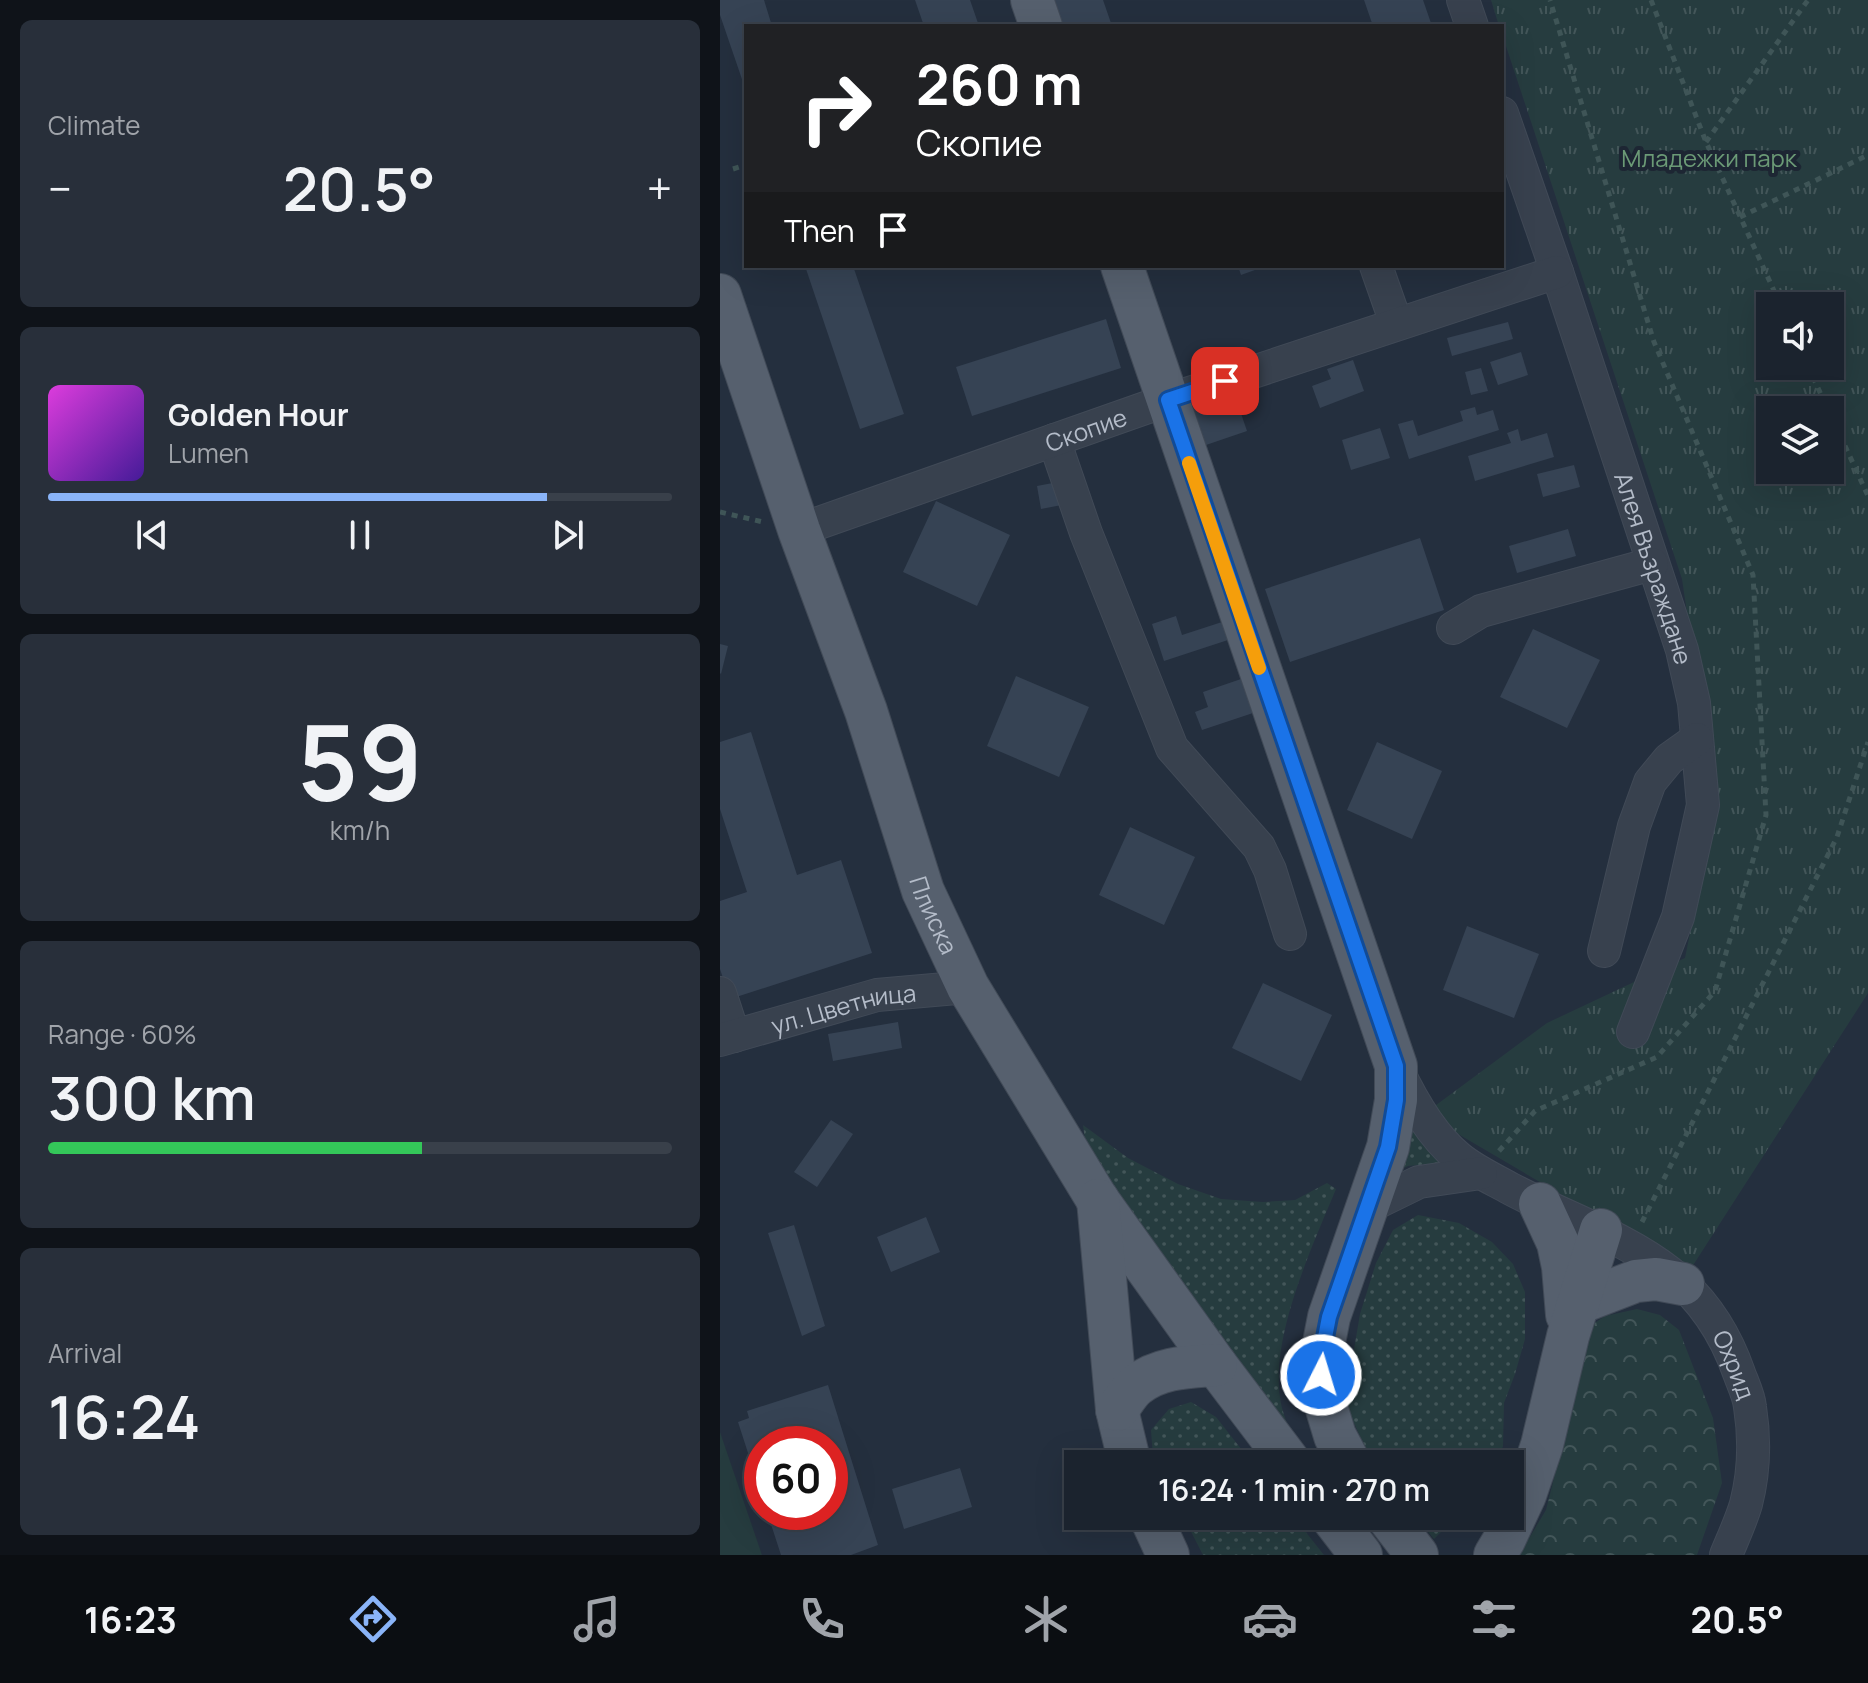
<!DOCTYPE html>
<meta charset="utf-8">
<style>
body{margin:0;font-family:Manrope,sans-serif;background:#282f3a;color:#f1f3f6;height:100vh;display:flex;flex-direction:column;font-size:30px;white-space:nowrap}
*{box-sizing:border-box;margin:0}
p{font-size:26px;color:#a0a4aa}
.icon{flex:none;width:44px;height:44px;fill:none;stroke:currentColor;stroke-width:2;stroke-linecap:round;stroke-linejoin:round}
.map{position:relative;flex:1;overflow:hidden}
.sheet{display:flex;flex-direction:column;gap:20px;padding:20px;background:#0f1319;width:720px}
.sheet>*{flex:none}
.guide{position:absolute;left:24px;top:24px;width:760px;height:244px;border-radius:0px;box-shadow:0 8px 32px #0002,0 0 0 2px #39404a;background:#202124;color:#fff;overflow:hidden}
.fabs{position:absolute;left:1036px;top:292px;display:grid;gap:16px}
.fabs a{display:grid;place-items:center;width:88px;height:88px;border-radius:0px;background:#1b232e;box-shadow:0 8px 32px #0002,0 0 0 2px #39404a;font-size:40px}
.speed{position:absolute;left:24px;top:1426px;display:flex;gap:16px;font-size:40px;font-weight:700;text-align:center}
.speed>*{display:grid;place-content:center;width:104px;height:104px;border-radius:50%;background:#1b232e;box-shadow:0 8px 32px #0002,0 0 0 2px #39404a;line-height:1}
.speed .limit{border:12px solid #d22;background:#fff;color:#111}
.pin{position:absolute;display:grid;place-items:center;width:68px;height:68px;color:#fff;margin:-34px;border-radius:16px;box-shadow:0 4px 12px #0006}
.me{position:absolute;width:88px;margin:-44px;rotate:5deg;stroke-linejoin:round;filter:drop-shadow(0 0 6px #0008)}
.turn{display:flex;align-items:center;gap:28px;height:168px;padding:0 40px;font-size:36px}
.turn .icon{width:104px;height:104px;stroke-width:2.5}
.turn b{display:block;font-size:56px;line-height:68px}
.then{display:flex;align-items:center;height:76px;padding:0 40px;background:#0003;gap:16px;font-size:30px}
.big{font-size:60px;font-weight:600;line-height:1.1}
.sheet .card{flex:1;display:flex;flex-direction:column;justify-content:center;gap:12px;min-width:0;padding:0 28px;border-radius:12px;background:#282f3a}
.sheet .dial{align-items:center;gap:0}
.dial b{font-size:104px;line-height:1}
.song{display:flex;align-items:center;gap:24px}
.cover{width:96px;height:96px;border-radius:12px;background:linear-gradient(135deg,hsl(300 70% 55%),hsl(260 70% 35%))}
.played{height:8px;border-radius:4px;background:linear-gradient(90deg,#8ab4f8 80%,#39404a 80%)}
.keys{display:flex;justify-content:space-around;direction:ltr}
.heat{display:flex;justify-content:space-between;align-items:center;font-size:44px;direction:ltr}
.charge{height:12px;border-radius:6px;background:linear-gradient(90deg,#34c759 60%,#39404a 0)}
.trip{position:absolute;left:344px;top:1450px;width:460px;height:80px;border-radius:0px;background:#1b232e;box-shadow:0 8px 32px #0002,0 0 0 2px #39404a;font-weight:600;line-height:80px;text-align:center}
.dock{display:flex;height:128px;justify-content:space-around;align-items:center;background:#0b0e12;color:#a0a4aa}
.dock .icon{width:56px;height:56px}
.dock .on{color:#8ab4f8}
.dock b{font-size:36px;color:#f1f3f6}
main{display:flex;flex:1;min-height:0}
.map>svg:first-child{display:block}
.grass{fill:url(#grass-dots)}
.forest{fill:url(#forest-crowns)}
.park{fill:url(#park-tufts);fill-rule:evenodd}
.pitch{fill:#263c3f}
.building{fill:#364354}
.lines{fill:none;stroke-linecap:round;stroke-linejoin:round}
.minor-casing{stroke:#414a57;stroke-width:34}
.major-casing{stroke:#414a57;stroke-width:44}
.path{stroke:#3f5557;stroke-width:5;stroke-dasharray:6 6;stroke-linecap:butt}
.minor{stroke:#38414e;stroke-width:32}
.major{stroke:#56606e;stroke-width:42}
.route-casing{stroke:#114b97;stroke-width:20}
.route{stroke:#1a73e8;stroke-width:14}
.slow{stroke:#f59e0b;stroke-width:14}
.labels{text-anchor:middle;dominant-baseline:central;stroke-width:8;stroke-linejoin:round;paint-order:stroke}
.park-label{font-size:24px;fill:#6b9a76;stroke:#1d2633}
.street-label{font-size:24px;fill:#b4bcc9;stroke:#1d2633}
</style>
<main>
<section class="sheet">
<div class="card"><p>Climate</p>
<div class="heat"><a>−</a><b class="big">20.5°</b><a>+</a></div>
</div>
<div class="card">
<div class="song"><i class="cover"></i><div><b>Golden Hour</b><p>Lumen</p></div></div>
<div class="played"></div>
<div class="keys"><svg class="icon" aria-label="previous" viewBox="0 0 24 24"><path d="M18 5L8 12l10 7zM5 5v14"/></svg><svg class="icon" aria-label="pause" viewBox="0 0 24 24"><path d="M8 5v14M16 5v14"/></svg><svg class="icon" aria-label="next" viewBox="0 0 24 24"><path d="M6 5l10 7-10 7zM19 5v14"/></svg></div>
</div>
<div class="card dial"><b>59</b><p>km/h</p></div>
<div class="card"><p>Range · 60%</p><b class="big">300 km</b><div class="charge"></div></div>
<div class="card"><p>Arrival</p><b class="big">16:24</b></div>
</section>
<div class="map">
<svg width="1148" height="1555" viewBox="0 0 1148 1555">
<defs>
<pattern id="grass-dots" width="8" height="8" patternUnits="userSpaceOnUse" patternTransform="scale(2)"><rect width="8" height="8" fill="#263c3f"/><path d="M2 2h.1M6 6h.1" fill="none" stroke="#435659" stroke-width="1.8" stroke-linecap="round"/></pattern>
<pattern id="forest-crowns" width="20" height="18" patternUnits="userSpaceOnUse" patternTransform="scale(2)"><rect width="20" height="18" fill="#263c3f"/><path d="M2 6a3 3 0 1 1 6 0M12 15a3 3 0 1 1 6 0" fill="none" stroke="#435659"/></pattern>
<pattern id="park-tufts" width="24" height="20" patternUnits="userSpaceOnUse" patternTransform="scale(2)"><rect width="24" height="20" fill="#263c3f"/><path d="M3 7l-1-3M5 7V3M7 7l1-3M15 17l-1-3M17 17v-4M19 17l1-3" fill="none" stroke="#435659"/></pattern>
</defs>
<rect width="100%" height="100%" fill="#242f3e"/>
<!-- grass -->
<g class="grass">
<polygon points="689,1119 721,1163 688,1166 674,1172"/>
<path d="M363 1125 408 1158 458 1184 501 1199 543 1202 575 1200 607 1183 616 1189C592 1247 551 1335 560 1397 561 1409 567 1422 570 1433L415 1237 366 1147Z"/>
<polygon points="698,1215 739,1223 772,1242 793,1264 805,1292 805,1339 795,1374 784,1403 783,1446 777,1464 653,1464 627,1408 631,1367 640,1314 656,1263 673,1230"/>
<polygon points="471,1402 496,1417 533,1464 437,1464 433,1457 431,1430 449,1409"/>
<polygon points="463,1516 573,1516 604,1555 483,1555"/>
<polygon points="695,1516 737,1516 714,1539"/>
</g>
<!-- forest -->
<polygon class="forest" points="917,1309 940,1315 959,1330 993,1418 1002,1483 977,1555 799,1555 826,1510 840,1454 863,1331 885,1316"/>
<!-- park -->
<path class="park" d="M771 0H1148V993L970 1270 704 1114 827 1023 965 958 996 806 962 579 782 34V26H779ZM1050 306H1110V366H1050ZM1050 410H1110V470H1050Z"/>
<!-- pitch -->
<polygon class="pitch" points="0,1432 42,1555 0,1555"/>
<!-- building -->
<g class="building">
<polygon points="0,0 44,0 52,26 26,26 26,91 0,15"/>
<polygon points="195,0 250,0 259,26 204,26"/>
<polygon points="329,0 383,0 392,26 338,26"/>
<polygon points="644,0 703,0 712,26 653,26"/>
<polygon points="85,266 133,266 184,414 140,429"/>
<polygon points="518,266 546,266 521,275"/>
<polygon points="386,319 401,368 252,416 236,367"/>
<polygon points="788,322 793,339 732,356 727,338"/>
<polygon points="801,352 808,375 778,385 770,362"/>
<polygon points="633,360 644,391 600,408 592,386 611,379 607,369"/>
<polygon points="761,368 768,391 751,395 745,372"/>
<polygon points="513,390 527,431 486,445 472,404"/>
<polygon points="755,407 757,415 773,410 779,430 689,459 678,424 693,420 698,436 743,421 740,411"/>
<polygon points="660,428 670,458 631,470 622,440"/>
<polygon points="798,429 801,441 827,433 834,457 755,481 748,456 791,443 787,433"/>
<polygon points="854,465 860,487 823,497 817,474"/>
<polygon points="343,481 347,504 321,509 317,486"/>
<polygon points="216,501 290,535 257,606 183,572"/>
<polygon points="848,529 856,556 797,573 789,546"/>
<polygon points="700,538 724,610 570,662 545,589"/>
<polygon points="456,616 462,635 502,622 508,640 444,661 432,624"/>
<polygon points="813,629 880,660 847,728 780,697"/>
<polygon points="0,644 8,646 1,674 0,673"/>
<polygon points="296,676 369,707 339,777 267,746"/>
<polygon points="521,679 533,713 482,730 475,712 488,707 483,692"/>
<polygon points="31,732 77,875 121,860 152,953 10,999 0,969 0,901 27,892 0,809 0,742"/>
<polygon points="657,742 722,771 692,839 627,810"/>
<polygon points="410,827 475,857 444,925 379,895"/>
<polygon points="747,926 819,954 794,1018 723,990"/>
<polygon points="543,983 612,1015 581,1081 512,1048"/>
<polygon points="178,1022 182,1048 113,1061 108,1034"/>
<polygon points="111,1120 133,1134 97,1187 74,1172"/>
<polygon points="206,1217 220,1252 171,1272 157,1237"/>
<polygon points="74,1225 105,1326 82,1336 48,1233"/>
<polygon points="108,1385 158,1545 131,1555 61,1555 47,1512 110,1512 110,1444 42,1444 41,1493 18,1422 29,1418 27,1411"/>
<polygon points="240,1468 252,1507 184,1529 172,1489"/>
</g>
<g class="lines">
<defs>
<g id="minor">
<polyline points="743,0 752,26"/>
<path id="s1" d="M782 113 837 272 962 650 974 703 983 805 958 917 913 1032"/>
<polyline points="656,266 676,323"/>
<polyline points="334,440 366,533 452,748 539,847 550,870 570,934"/>
<path id="s2" d="M79 530 448 400 837 272"/>
<polyline points="733,628 761,611 932,564"/>
<polyline points="884,951 914,826 930,782 949,759 977,739"/>
<polyline points="0,993 14,1036"/>
<path id="s3" d="M0 1040 157 995 248 987"/>
<path id="s4" d="M677 1069C692 1101 711 1135 739 1158 755 1171 773 1179 791 1189 888 1240 978 1255 1019 1373 1023 1384 1029 1396 1030 1407 1035 1439 1034 1473 1026 1504 1021 1521 1013 1538 1006 1555"/>
<polyline points="642,1220 656,1203 699,1182 761,1173"/>
</g>
<g id="major">
<polyline points="312,0 321,26"/>
<polyline points="402,266 676,1066 676,1100 668,1147 609,1317 601,1358 602,1393 615,1436 630,1464"/>
<path id="s5" d="M0 295 79 530 146 711 203 891 248 987 377 1199 496 1365 571 1464"/>
<polyline points="378,1200 397,1410 410,1464"/>
<polyline points="820,1204 838,1243 843,1267 847,1315"/>
<polyline points="859,1303 916,1281 936,1279 963,1284"/>
<path d="M397 1410C403 1402 409 1391 417 1385 440 1367 468 1367 496 1365"/>
<polyline points="430,1516 448,1555"/>
<polyline points="611,1516 641,1555"/>
<polyline points="667,1516 697,1555"/>
<polyline points="775,1555 784,1540 805,1495 822,1445 848,1336 881,1230"/>
</g>
</defs>
<!-- minor casing -->
<use href="#minor" class="minor-casing"/>
<!-- major casing -->
<use href="#major" class="major-casing"/>
<!-- path -->
<g class="path">
<polyline points="931,0 986,142 1061,306"/>
<polyline points="986,142 1088,0"/>
<polyline points="13,169 26,165"/>
<polyline points="1020,217 1148,155"/>
<polyline points="1088,366 1108,410"/>
<polyline points="1110,413 1148,496"/>
<polyline points="0,512 43,522"/>
<polyline points="779,1151 815,1111 937,1057 995,991 1046,815 1033,575 934,342 830,0"/>
<polyline points="922,1222 1117,837 1148,742"/>
</g>
<!-- minor -->
<use href="#minor" class="minor"/>
<!-- major -->
<use href="#major" class="major"/>
</g>
<g class="lines">
<defs>
<polyline id="route" points="505,381 448,400 676,1066 676,1100 668,1147 609,1317 601,1358 601,1375"/>
</defs>
<!-- route casing -->
<use href="#route" class="route-casing"/>
<!-- route -->
<use href="#route" class="route"/>
<!-- slow -->
<polyline class="slow" points="469,463 539,668"/>
</g>
<g class="labels">
<!-- park labels -->
<g class="park-label">
<text x="989" y="157">Младежки парк</text>
</g>
<!-- street labels -->
<g class="street-label">
<text stroke="none"><textPath href="#s2" startOffset="304">Скопие</textPath></text>
<text stroke="none"><textPath href="#s1" startOffset="480">Алея Възраждане</textPath></text>
<text stroke="none"><textPath href="#s5" startOffset="656">Плиска</textPath></text>
<text stroke="none"><textPath href="#s3" startOffset="128">ул. Цветница</textPath></text>
<text stroke="none"><textPath href="#s4" startOffset="464">Охрид</textPath></text>
</g>
</g>
</svg>
<div class="fabs">
<a><svg class="icon" aria-label="sound" viewBox="0 0 24 24"><path d="M4 9h4l5-4v14l-5-4H4zM17 9q2 3 0 6"/></svg></a>
<a><svg class="icon" aria-label="layers" viewBox="0 0 24 24"><path d="M12 4l9 5-9 5-9-5zM3 14l9 5 9-5"/></svg></a>
</div>
<div class="speed"><div class="limit">60</div></div>
<div class="pin" style="left:505px;top:381px;background:#d93025"><svg class="icon" aria-label="arrive" viewBox="0 0 24 24"><path d="M6 21V4h12l-3 4 3 4H6"/></svg></div>
<svg class="me" style="left:601px;top:1375px" viewBox="-20 -20 40 40"><circle r="17" fill="#1a73e8" stroke="#fff" stroke-width="3"/><path d="M0-11L8 9 0 5-8 9z" fill="#fff"/></svg>
<div class="trip">16:24 · 1 min · 270 m</div>
<div class="guide">
<div class="turn"><svg class="icon" aria-label="right" viewBox="0 0 24 24"><path d="M7 20v-9h11M14 6l5 5-5 5"/></svg><div><b>260 m</b>Скопие</div></div>
<div class="then">Then<svg class="icon" aria-label="arrive" viewBox="0 0 24 24"><path d="M6 21V4h12l-3 4 3 4H6"/></svg></div>
</div>
</div>
</main>
<nav class="dock">
<b>16:23</b>
<svg class="icon on" aria-label="directions" viewBox="0 0 24 24"><path d="M12 3l9 9-9 9-9-9zM9 14v-3h6M13 9l2 2-2 2"/></svg>
<svg class="icon" aria-label="music" viewBox="0 0 24 24"><path d="M9 18V5l10-2v13"/><circle cx="6" cy="18" r="3"/><circle cx="16" cy="16" r="3"/></svg>
<svg class="icon" aria-label="phone" viewBox="0 0 24 24"><path d="M5 4h4l2 5-3 2q2 4 5 5l2-3 5 2v4C11 20 4 13 5 4z"/></svg>
<svg class="icon" aria-label="climate" viewBox="0 0 24 24"><path d="M12 3v18M4 7l16 10M4 17L20 7"/></svg>
<svg class="icon" aria-label="car" viewBox="0 0 24 24"><path d="M5 17H2v-5l4-1 3-4h7l3 4 3 1v5h-3M9 17h6M6 11h13"/><circle cx="7" cy="17" r="2"/><circle cx="17" cy="17" r="2"/></svg>
<svg class="icon" aria-label="filters" viewBox="0 0 24 24"><path d="M4 7h16M4 17h16"/><circle cx="9" cy="7" r="2"/><circle cx="15" cy="17" r="2"/></svg>
<b>20.5°</b>
</nav>
